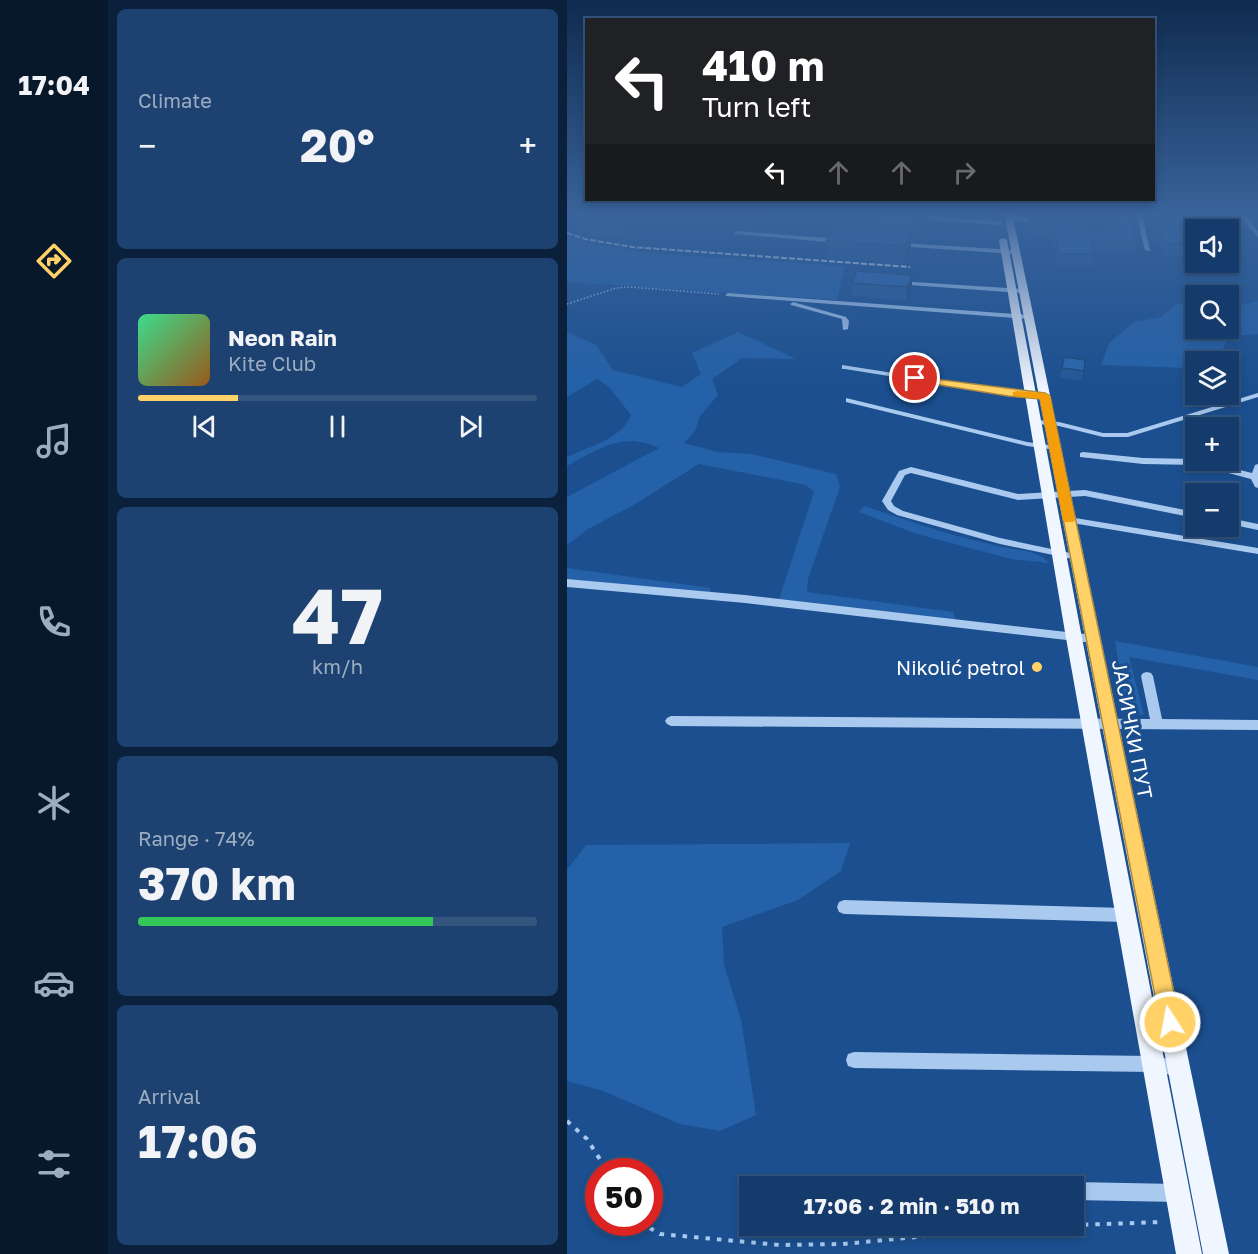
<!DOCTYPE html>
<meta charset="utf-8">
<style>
body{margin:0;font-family:"Golos Text",sans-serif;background:#1d4271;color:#f1f3f6;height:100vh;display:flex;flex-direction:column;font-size:22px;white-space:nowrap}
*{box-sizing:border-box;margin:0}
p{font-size:20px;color:#9dadc1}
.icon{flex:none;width:33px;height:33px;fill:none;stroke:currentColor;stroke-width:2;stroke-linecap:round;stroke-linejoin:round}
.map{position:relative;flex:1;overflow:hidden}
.drawer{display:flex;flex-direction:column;gap:9px;padding:9px;background:#0b203b;width:459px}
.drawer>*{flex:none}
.banner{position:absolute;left:18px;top:18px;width:570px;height:183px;border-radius:0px;box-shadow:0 3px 9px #0003,0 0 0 2px #33557e;background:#202124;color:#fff;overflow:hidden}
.fabs{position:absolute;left:618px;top:219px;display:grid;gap:12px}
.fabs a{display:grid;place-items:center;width:54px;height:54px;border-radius:0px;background:#143b6b;box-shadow:0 3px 9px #0003,0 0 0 2px #33557e;font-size:30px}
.speed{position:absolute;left:18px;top:1158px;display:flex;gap:12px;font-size:30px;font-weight:700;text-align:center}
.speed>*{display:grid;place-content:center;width:78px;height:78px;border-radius:50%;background:#143b6b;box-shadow:0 3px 9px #0003,0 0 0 2px #33557e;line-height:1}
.speed .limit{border:9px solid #d22;background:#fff;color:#111}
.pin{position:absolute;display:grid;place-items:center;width:51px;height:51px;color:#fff;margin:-26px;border:3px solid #fff;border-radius:50%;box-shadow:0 2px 6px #0007}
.me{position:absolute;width:66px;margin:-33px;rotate:349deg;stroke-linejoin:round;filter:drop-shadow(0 0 4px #0008)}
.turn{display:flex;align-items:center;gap:21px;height:126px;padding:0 18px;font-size:27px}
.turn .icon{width:78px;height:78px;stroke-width:2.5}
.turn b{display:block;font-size:42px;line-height:51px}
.lanes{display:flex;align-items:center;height:57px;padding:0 18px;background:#0003;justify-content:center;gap:30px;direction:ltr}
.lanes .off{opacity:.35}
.big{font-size:45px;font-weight:700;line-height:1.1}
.drawer .widget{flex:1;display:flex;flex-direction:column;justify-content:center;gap:9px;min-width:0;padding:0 21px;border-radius:9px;background:#1d4271}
.drawer .dial{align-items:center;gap:0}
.dial b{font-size:78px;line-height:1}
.song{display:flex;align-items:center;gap:18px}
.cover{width:72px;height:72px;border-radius:9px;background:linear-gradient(135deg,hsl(150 70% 55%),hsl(30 70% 35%))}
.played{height:6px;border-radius:3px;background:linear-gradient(90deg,#ffd166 25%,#33557e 25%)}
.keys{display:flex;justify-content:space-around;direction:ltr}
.heat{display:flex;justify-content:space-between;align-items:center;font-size:33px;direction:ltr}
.charge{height:9px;border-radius:4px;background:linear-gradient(90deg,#34c759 74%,#33557e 0)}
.trip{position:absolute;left:172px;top:1176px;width:345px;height:60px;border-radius:0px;background:#143b6b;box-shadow:0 3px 9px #0003,0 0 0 2px #33557e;font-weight:700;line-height:60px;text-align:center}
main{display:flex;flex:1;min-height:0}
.dock{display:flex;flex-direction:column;width:108px;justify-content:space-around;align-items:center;background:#08182b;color:#9dadc1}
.dock .icon{width:42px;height:42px}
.dock .on{color:#ffd166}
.dock b{font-size:27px;color:#f1f3f6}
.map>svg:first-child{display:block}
.green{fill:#2461a8}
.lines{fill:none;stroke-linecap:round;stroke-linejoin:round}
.path-far1{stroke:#a9c9ee;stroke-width:1.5;stroke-dasharray:1.5 2;stroke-linecap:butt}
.path{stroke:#a9c9ee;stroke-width:4;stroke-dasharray:4.5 7;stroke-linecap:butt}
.minor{fill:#a9c9ee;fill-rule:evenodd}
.major{fill:#f0f6ff;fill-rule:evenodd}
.rail{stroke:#fff;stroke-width:2;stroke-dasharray:6 2;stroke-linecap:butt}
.wall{fill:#245895}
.shaded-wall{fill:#1d4779}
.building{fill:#2a66ad;stroke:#1d4779;stroke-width:1.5}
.route{fill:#ffd166;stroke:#a68842;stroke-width:1.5}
.slow{fill:#f59e0b}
.poi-dot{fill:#ffd166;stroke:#1b4f8f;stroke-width:2}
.labels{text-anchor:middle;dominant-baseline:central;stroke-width:6;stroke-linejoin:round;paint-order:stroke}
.poi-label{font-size:20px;fill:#fff;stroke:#1b4f8f;text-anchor:end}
.street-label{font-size:20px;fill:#fff;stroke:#1b4f8f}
</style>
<main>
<nav class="dock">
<b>17:04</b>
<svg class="icon on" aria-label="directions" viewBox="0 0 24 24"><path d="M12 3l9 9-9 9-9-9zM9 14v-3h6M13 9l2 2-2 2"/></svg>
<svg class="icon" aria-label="music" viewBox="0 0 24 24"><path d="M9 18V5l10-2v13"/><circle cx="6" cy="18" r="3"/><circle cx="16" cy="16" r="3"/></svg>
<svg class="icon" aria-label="phone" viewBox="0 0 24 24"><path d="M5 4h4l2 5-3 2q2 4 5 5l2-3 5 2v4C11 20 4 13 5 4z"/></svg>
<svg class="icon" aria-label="climate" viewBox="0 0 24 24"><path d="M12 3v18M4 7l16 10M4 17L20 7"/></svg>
<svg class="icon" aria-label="car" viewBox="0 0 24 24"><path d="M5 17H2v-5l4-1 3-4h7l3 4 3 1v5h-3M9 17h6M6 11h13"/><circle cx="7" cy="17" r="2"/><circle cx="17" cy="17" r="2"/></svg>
<svg class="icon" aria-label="filters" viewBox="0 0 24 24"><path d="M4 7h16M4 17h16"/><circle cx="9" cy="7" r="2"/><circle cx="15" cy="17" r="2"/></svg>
</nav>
<section class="drawer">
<div class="widget"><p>Climate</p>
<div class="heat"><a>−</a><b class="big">20°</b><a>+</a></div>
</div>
<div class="widget">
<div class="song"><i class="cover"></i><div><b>Neon Rain</b><p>Kite Club</p></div></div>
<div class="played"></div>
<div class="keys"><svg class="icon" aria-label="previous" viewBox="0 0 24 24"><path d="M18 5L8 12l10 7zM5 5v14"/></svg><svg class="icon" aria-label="pause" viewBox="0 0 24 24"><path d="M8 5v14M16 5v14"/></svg><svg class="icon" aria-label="next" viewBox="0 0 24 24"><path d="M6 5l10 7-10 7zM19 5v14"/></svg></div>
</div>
<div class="widget dial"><b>47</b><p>km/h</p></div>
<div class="widget"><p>Range · 74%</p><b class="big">370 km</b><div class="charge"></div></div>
<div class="widget"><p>Arrival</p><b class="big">17:06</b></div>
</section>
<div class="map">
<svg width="691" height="1254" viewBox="0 0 691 1254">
<rect width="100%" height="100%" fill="#1b4f8f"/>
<!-- green -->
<g class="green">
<polygon points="0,236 21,243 90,254 278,266 270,300 0,282"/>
<polygon points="691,301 691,334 662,336 655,350 628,362 628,365 620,368 534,365 542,343 567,322 594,317 610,303 628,306 628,328 662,328 662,308"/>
<path d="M0 332 29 345 46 370 115 387 134 374 125 353 171 332 229 359 175 358 145 379 151 395 133 416 128 431 117 443 151 452 184 454 269 474 273 487 241 579 240 592 386 612 389 620 212 599 247 492 239 485 132 464 65 506 21 529 0 545V497L92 448C56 431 31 449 0 466V457C21 447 55 439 64 415L42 387 30 379 0 397Z"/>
<path d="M297 506C344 522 391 538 440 548 455 551 472 551 482 563L444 559 350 534 292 512Z"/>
<polygon points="0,568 143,588 144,593 0,579"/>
<polygon points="548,641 691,667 691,680 562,657 577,715 560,713"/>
<polygon points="283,843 274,871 231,900 155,927 157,965 174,1019 189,1115 153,1131 113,1124 36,1091 0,1081 0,870 19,845"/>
</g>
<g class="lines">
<!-- path-far1 -->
<polyline class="path-far1" points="0,304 49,288 63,287 152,294"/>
<!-- path -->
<g class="path">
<polyline points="0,1121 20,1139 41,1172"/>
<polyline points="73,1222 93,1234 213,1245 276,1244 453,1227 596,1222"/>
</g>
<!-- minor -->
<g class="minor">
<polygon points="569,213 575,213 583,251 578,250"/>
<polygon points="632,213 659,213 656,215"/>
<polygon points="670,213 676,213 691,231 691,237"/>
<polygon points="349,216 433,221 436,223 433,225 347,219"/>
<polygon points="442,217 474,218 477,220 474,222 440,220"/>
<polygon points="170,231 272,239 275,241 272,243 168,234 168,232"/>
<polygon points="332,243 448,250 451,252 448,254 330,246 330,244"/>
<polygon points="331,281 456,289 459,291 456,293 329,284 329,282"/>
<polygon points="161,293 462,315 465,317 462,319 159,296 159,294"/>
<polygon points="226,302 279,317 282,321 281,329 276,330 275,319 224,305 223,304"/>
<polygon points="275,365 441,391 478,394 482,396 478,398 441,395 278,369 275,369"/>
<polygon points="691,393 691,397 561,437 536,437 492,426 470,424 466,422 470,420 492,422 536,433 560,433"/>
<polygon points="279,398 460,442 489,446 493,448 489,450 460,446 279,402"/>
<polygon points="516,452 576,458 628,459 685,473 688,465 691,464 691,488 688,487 684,479 631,465 576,464 513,457 513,453"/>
<polygon points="344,467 451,494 518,490 628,512 628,518 518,496 451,500 344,473 338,475 324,501 327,506 336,511 433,538 513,555 515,557 513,559 510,560 433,544 330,515 321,510 315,501 332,471"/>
<polygon points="502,517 691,548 691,554 499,522 497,520"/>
<polygon points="662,518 691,524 691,530 662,524"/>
<polygon points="0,579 178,595 526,635 530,636 531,639 530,642 526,643 178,603 0,587"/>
<polygon points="580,672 584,673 586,676 595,719 691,720 691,730 104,726 100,724 98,721 100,718 104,716 583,719 574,676 576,673"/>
<polygon points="277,900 558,908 563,910 565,915 563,920 558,922 277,914 272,912 270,907 272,902"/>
<polygon points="287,1052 586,1056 618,1062 620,1068 618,1074 612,1076 586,1072 287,1068 281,1066 279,1060 281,1054"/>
<polygon points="507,1182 610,1184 616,1187 619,1193 616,1199 610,1202 507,1200 507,1186 500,1186"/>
</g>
<!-- major -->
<g class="major">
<polygon points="437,213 445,213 662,1254 636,1254"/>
<polygon points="436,238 440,240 515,638 635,1254 609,1254 499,638 432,240"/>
</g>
<!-- rail -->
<polyline class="rail" points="0,233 18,239 65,247 343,267"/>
</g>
<!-- wall -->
<g class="wall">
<polygon points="11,213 76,224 62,238 11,234 6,217"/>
<polygon points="280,213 367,213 366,214 363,214 363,223 356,239 348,238 347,241 344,241 344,249 338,264 260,258 259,241 275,227 275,222"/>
<polygon points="462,213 507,213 508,220 508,224 512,230 542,235 545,234 539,219 540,217 531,217 530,213 560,213 570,241 567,252 527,252 528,254 526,266 491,266 484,236 463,236 461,223"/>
<polygon points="599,213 620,213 628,230 628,253 615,253 615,255 598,256 582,233 584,222 598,221"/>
<polygon points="290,271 345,289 340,301 285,296 285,283"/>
<polygon points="497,357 518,360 515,381 493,378"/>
</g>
<!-- shaded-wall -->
<g class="shaded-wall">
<polygon points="66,213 73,213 76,224 62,238 57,221"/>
<polygon points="361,213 363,213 363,223 356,239 356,225"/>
<polygon points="348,224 348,238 347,241 347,227"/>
<polygon points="344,232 344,249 338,264 338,246"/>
<polygon points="345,275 345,289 340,301 340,287"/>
</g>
<!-- building -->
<g class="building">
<polygon points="11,213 66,213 57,221 6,217"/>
<polygon points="280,213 361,213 356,225 348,224 347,227 275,222"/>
<polygon points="462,213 491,214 499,224 511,225 512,230 538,231 542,235 550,231 544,213 560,213 570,241 524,240 528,254 493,254 486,224 464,224"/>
<polygon points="499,213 507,213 508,220 504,219"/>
<polygon points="602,213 620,213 633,230 628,230 628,241 616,242 618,243 601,244 584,222 608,221"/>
<polygon points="269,227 344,232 338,246 259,241"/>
<polygon points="290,271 345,275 340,287 285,283"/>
<polygon points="497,357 518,360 517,371 495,368"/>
</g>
<!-- sky -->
<linearGradient id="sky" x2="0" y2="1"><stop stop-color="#0f2b4f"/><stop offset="0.55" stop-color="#39639b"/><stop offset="1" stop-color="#39639b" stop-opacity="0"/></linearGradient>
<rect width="691" height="389" fill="url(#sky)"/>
<!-- route -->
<polygon class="route" points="344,376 478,393 483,396 613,1022 610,1029 603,1032 596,1029 593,1022 473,399 441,396 348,381 343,378"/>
<!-- slow -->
<polygon class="slow" points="450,391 478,393 483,396 508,520 506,522 498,522 496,520 473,399 446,396 446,392"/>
<!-- markers -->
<circle class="poi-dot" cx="470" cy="667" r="6"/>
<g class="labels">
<!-- poi labels -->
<g class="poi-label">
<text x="458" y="667">Nikolić petrol</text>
</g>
<!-- street labels -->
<g class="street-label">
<text transform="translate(566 729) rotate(79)">ЈАСИЧКИ ПУТ</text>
</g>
</g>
</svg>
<div class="fabs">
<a><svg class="icon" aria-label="sound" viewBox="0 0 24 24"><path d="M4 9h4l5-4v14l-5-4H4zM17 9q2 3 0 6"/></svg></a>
<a><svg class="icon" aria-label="search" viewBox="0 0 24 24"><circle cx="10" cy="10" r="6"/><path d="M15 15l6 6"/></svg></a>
<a><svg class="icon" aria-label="layers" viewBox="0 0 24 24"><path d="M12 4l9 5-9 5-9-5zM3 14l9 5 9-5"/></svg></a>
<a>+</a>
<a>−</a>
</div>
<div class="speed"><div class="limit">50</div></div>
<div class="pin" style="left:348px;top:378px;background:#d93025"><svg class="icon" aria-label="arrive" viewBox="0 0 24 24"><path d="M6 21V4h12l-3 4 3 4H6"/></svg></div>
<svg class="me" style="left:603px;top:1022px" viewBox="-20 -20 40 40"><circle r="17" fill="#ffd166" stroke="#fff" stroke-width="3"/><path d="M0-11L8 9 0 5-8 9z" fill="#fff"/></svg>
<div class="trip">17:06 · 2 min · 510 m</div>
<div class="banner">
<div class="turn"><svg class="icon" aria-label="left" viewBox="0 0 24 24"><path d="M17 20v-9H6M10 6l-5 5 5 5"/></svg><div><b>410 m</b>Turn left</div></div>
<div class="lanes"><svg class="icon" aria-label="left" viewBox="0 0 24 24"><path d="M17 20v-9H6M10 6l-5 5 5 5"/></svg><svg class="icon off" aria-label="ahead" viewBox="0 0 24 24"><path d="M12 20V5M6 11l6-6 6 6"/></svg><svg class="icon off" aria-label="ahead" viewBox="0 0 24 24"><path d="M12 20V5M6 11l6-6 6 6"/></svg><svg class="icon off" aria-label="right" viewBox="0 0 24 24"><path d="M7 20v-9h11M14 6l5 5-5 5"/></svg></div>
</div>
</div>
</main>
